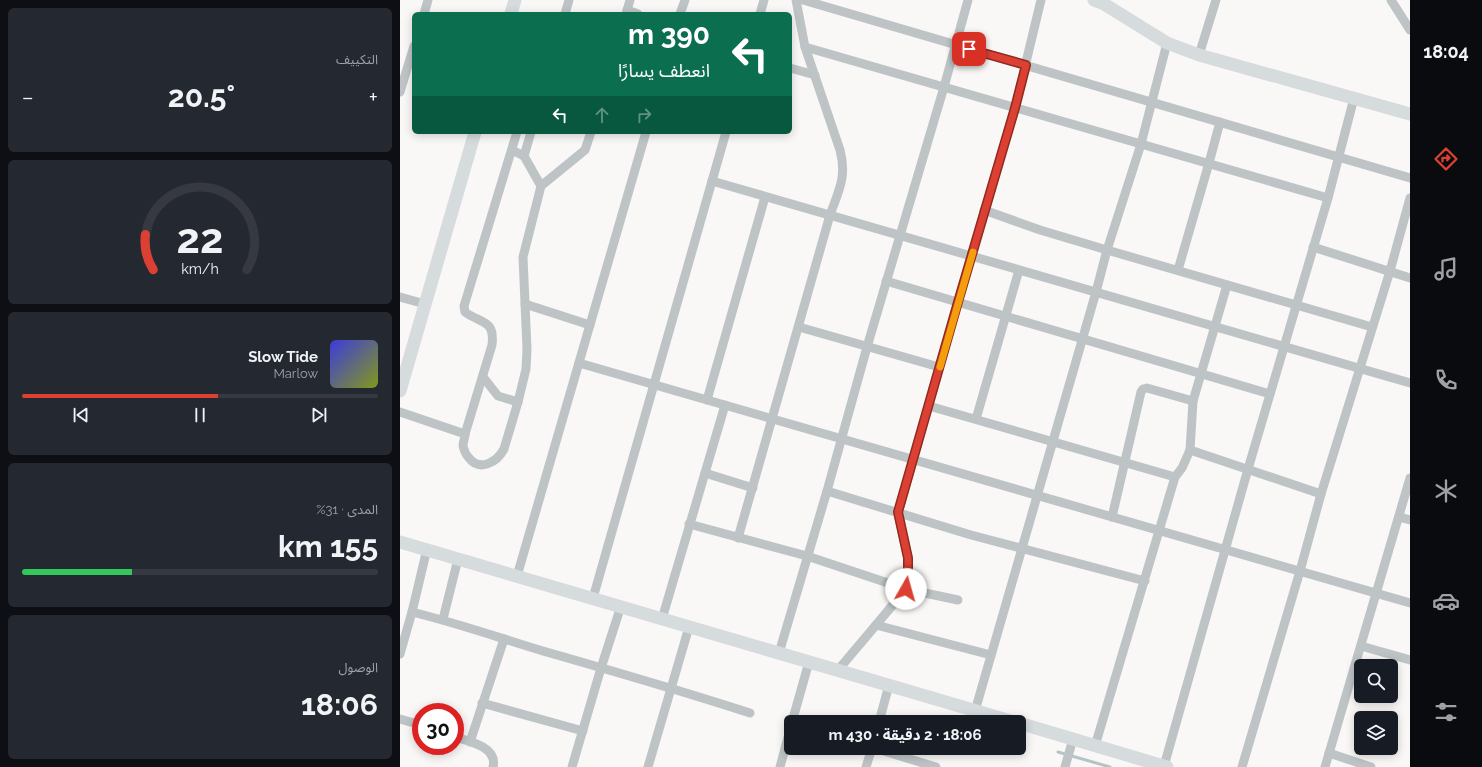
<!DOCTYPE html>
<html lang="ar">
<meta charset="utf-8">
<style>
body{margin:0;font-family:Raleway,"Noto Sans Arabic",sans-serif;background:#242831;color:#f1f3f6;direction:rtl;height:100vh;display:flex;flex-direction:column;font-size:15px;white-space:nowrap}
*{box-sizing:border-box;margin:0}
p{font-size:13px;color:#9ea1a6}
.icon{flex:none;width:22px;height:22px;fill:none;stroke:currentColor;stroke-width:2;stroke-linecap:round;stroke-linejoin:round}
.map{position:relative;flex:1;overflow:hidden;direction:ltr}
.panel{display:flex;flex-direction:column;gap:8px;padding:8px;background:#0d0f14;width:400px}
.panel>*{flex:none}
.banner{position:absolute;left:12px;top:12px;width:380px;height:122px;border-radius:6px;box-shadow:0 2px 10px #0003;direction:rtl;background:#0b6e4f;color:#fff;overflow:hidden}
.buttons{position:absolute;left:954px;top:659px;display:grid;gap:8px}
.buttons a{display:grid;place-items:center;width:44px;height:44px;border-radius:6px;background:#171b24;box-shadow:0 2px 10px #0003;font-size:20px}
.speed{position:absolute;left:12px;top:703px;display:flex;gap:8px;font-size:20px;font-weight:700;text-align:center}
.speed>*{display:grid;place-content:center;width:52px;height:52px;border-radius:50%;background:#171b24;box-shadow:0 2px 10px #0003;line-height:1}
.speed .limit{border:6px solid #d22;background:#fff;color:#111}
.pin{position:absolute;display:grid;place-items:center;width:34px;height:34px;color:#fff;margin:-17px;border-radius:8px;box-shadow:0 2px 6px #0006}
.me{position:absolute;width:44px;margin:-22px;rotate:7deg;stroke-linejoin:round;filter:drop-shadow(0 0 3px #0008)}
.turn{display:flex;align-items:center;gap:14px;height:84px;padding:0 16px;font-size:18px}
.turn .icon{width:52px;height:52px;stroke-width:2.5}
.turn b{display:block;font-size:28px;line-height:34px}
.lanes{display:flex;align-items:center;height:38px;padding:0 16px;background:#0003;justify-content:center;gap:20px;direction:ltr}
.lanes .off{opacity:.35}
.big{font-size:30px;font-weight:700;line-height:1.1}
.panel .card{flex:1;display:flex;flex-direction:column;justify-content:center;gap:6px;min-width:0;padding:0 14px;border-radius:6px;background:#242831}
.panel .dial{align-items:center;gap:0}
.dial svg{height:104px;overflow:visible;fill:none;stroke:#363941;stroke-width:7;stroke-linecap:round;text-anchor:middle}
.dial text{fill:#f1f3f6;stroke:none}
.song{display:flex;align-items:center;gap:12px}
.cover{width:48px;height:48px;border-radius:6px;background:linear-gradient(135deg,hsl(240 70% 55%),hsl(70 70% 35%))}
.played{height:4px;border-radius:2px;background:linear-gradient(90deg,#dc4033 55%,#363941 55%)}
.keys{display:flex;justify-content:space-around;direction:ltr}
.heat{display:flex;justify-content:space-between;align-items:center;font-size:22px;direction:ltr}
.charge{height:6px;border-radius:3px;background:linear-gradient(90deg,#34c759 31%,#363941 0)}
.trip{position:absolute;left:384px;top:715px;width:242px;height:40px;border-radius:6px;background:#171b24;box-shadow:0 2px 10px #0003;font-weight:700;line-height:40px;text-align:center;direction:rtl}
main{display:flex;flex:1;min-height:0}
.tab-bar{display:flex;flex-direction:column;width:72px;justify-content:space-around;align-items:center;background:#090b0e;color:#9ea1a6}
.tab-bar .icon{width:28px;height:28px}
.tab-bar .active{color:#dc4033}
.tab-bar b{font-size:18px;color:#f1f3f6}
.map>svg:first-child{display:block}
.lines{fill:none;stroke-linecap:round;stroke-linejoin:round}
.stream{stroke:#b5c5c6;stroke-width:3}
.street{stroke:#bec4c6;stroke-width:9}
.secondary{stroke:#d6dbde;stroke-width:13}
.route-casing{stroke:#8f2a21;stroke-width:10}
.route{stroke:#dc4033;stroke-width:7}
.slow{stroke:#f59e0b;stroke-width:7}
</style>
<main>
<nav class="tab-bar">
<b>18:04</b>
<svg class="icon active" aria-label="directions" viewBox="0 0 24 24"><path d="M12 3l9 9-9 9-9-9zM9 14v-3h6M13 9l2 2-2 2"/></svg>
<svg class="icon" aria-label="music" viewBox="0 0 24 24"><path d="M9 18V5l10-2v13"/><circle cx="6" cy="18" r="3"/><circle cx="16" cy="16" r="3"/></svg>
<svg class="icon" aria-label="phone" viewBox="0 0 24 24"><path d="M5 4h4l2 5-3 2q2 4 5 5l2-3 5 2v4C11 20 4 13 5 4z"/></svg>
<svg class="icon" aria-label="climate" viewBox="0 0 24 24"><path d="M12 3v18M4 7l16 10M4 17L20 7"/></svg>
<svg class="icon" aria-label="car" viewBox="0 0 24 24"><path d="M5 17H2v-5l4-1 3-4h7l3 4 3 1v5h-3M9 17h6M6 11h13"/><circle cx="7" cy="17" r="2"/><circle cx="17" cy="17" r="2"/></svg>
<svg class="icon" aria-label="filters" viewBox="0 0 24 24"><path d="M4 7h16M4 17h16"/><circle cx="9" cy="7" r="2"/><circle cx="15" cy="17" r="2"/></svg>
</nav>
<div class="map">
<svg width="1010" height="767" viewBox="0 0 1010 767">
<rect width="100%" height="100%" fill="#f9f8f6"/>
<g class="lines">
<!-- stream -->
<polyline class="stream" points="658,752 710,767"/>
<!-- street -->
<g class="street">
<polyline points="403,0 1010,178"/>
<polyline points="991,0 1010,30"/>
<polyline points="227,10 238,14"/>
<polyline points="24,14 28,0"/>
<polyline points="165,14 169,0"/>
<polyline points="226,14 230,0"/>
<polyline points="280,14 285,0"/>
<polyline points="360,14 364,0"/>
<polyline points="405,47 928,198"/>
<polyline points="799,55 816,0"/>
<polyline points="390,68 415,75"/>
<polyline points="0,92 14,46"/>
<path d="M117 132 64 306 65 312C81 324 95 319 92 345L65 434C65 438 63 442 63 446 64 450 66 455 69 458 80 472 97 462 104 449L118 402 126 369 127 349 123 257 141 186 185 150 191 132"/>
<polyline points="112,150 124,156 141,186"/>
<polyline points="124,156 131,132"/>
<polyline points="312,181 1010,383"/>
<polyline points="584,210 640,230 707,250 972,327"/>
<polyline points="913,247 1010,278"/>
<polyline points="778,270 809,163 820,122"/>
<polyline points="486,281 870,394"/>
<polyline points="0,297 25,304"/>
<polyline points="125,304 190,325"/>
<polyline points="399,327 539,367"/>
<polyline points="179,363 1010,603"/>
<polyline points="83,377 98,396 118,402"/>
<polyline points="307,400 365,197"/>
<polyline points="529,406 775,477"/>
<polyline points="0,412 65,434"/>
<polyline points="576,419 619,270"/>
<polyline points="790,450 921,494"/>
<polyline points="305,473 353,488"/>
<polyline points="427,491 571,535 745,581"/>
<polyline points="712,517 741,392 743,389 747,388 793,401"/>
<polyline points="999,517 1010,520"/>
<polyline points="289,524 407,556 506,589 558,600"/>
<path d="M338 538 430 215C439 190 447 177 440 150L405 47 396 0"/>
<polyline points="117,576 246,132"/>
<polyline points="193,598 326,132"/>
<path d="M12 612C57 623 100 638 143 651 213 671 282 691 350 713"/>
<polyline points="43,619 58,559"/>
<polyline points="262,619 325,405"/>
<polyline points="476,625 591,655"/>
<polyline points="961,646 1010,660"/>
<polyline points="379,653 427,491 467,347 544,87 568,0"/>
<polyline points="0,654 12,612 27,549"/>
<polyline points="438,670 476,625 506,589 508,575 508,558 498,513 558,302 615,108 641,0"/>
<polyline points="82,703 183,731"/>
<polyline points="575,711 696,292 707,250 741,144 767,43"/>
<polyline points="0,719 21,725"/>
<polyline points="392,722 409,662"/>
<polyline points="479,722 489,685"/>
<path d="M55 737C69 741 98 747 93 767"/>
<polyline points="70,742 104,639"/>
<polyline points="695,746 775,477 782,468 790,450 793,401 827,285"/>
<polyline points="474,748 536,767"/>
<polyline points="929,753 971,767"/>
<polyline points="764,766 848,469 928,198 954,98"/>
<polyline points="172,767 201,668 221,606"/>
<polyline points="248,767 289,627"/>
<polyline points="380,767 391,726"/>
<polyline points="466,767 472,748"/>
<polyline points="665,767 673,739"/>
<polyline points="842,767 900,571 921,494 990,271 1010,198"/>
<polyline points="925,767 1010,478"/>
</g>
<!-- secondary -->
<g class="secondary">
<polyline points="694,0 704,4 767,43 799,55 1010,114"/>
<polyline points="111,14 115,0"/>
<polyline points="0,391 75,132"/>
<polyline points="0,542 614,722"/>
<polyline points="619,723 767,767"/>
</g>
</g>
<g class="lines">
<defs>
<polyline id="route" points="506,589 508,575 508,558 498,512 558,302 615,108 626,65 569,49"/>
</defs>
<!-- route casing -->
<use href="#route" class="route-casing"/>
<!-- route -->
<use href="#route" class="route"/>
<!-- slow -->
<polyline class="slow" points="540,367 573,252"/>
</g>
</svg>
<div class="buttons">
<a><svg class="icon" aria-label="search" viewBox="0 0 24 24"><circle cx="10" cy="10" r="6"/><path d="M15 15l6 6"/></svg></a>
<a><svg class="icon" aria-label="layers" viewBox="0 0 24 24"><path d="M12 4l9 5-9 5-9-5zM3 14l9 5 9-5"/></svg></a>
</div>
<div class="speed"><div class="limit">30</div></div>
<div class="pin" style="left:569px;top:49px;background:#d93025"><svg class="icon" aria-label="arrive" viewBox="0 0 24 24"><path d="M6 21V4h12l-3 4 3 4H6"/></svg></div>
<svg class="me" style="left:506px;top:589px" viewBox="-20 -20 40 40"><circle r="19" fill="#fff"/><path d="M0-13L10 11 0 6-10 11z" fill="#dc4033"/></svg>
<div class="trip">18:06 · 2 دقيقة · 430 m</div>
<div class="banner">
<div class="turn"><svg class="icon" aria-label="left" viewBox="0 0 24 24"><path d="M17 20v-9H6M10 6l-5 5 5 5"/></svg><div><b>390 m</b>انعطف يسارًا</div></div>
<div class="lanes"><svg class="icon" aria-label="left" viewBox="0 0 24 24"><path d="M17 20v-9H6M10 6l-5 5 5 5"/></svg><svg class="icon off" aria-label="ahead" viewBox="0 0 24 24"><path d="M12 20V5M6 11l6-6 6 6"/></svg><svg class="icon off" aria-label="right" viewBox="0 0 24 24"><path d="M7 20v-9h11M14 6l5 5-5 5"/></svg></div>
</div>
</div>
<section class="panel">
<div class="card"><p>التكييف</p>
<div class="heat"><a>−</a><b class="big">20.5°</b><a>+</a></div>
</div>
<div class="card dial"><svg viewBox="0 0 100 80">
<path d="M14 69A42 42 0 1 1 86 69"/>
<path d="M14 69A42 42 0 0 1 8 42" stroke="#dc4033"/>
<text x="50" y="56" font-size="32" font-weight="700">22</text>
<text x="50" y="72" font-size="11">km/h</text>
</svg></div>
<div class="card">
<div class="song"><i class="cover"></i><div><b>Slow Tide</b><p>Marlow</p></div></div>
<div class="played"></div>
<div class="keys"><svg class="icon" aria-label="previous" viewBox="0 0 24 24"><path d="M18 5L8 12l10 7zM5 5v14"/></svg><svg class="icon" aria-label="pause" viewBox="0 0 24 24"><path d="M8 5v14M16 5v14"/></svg><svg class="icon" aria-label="next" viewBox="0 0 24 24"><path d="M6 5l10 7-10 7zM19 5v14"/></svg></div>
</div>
<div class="card"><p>المدى · 31%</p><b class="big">155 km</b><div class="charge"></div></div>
<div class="card"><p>الوصول</p><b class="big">18:06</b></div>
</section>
</main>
